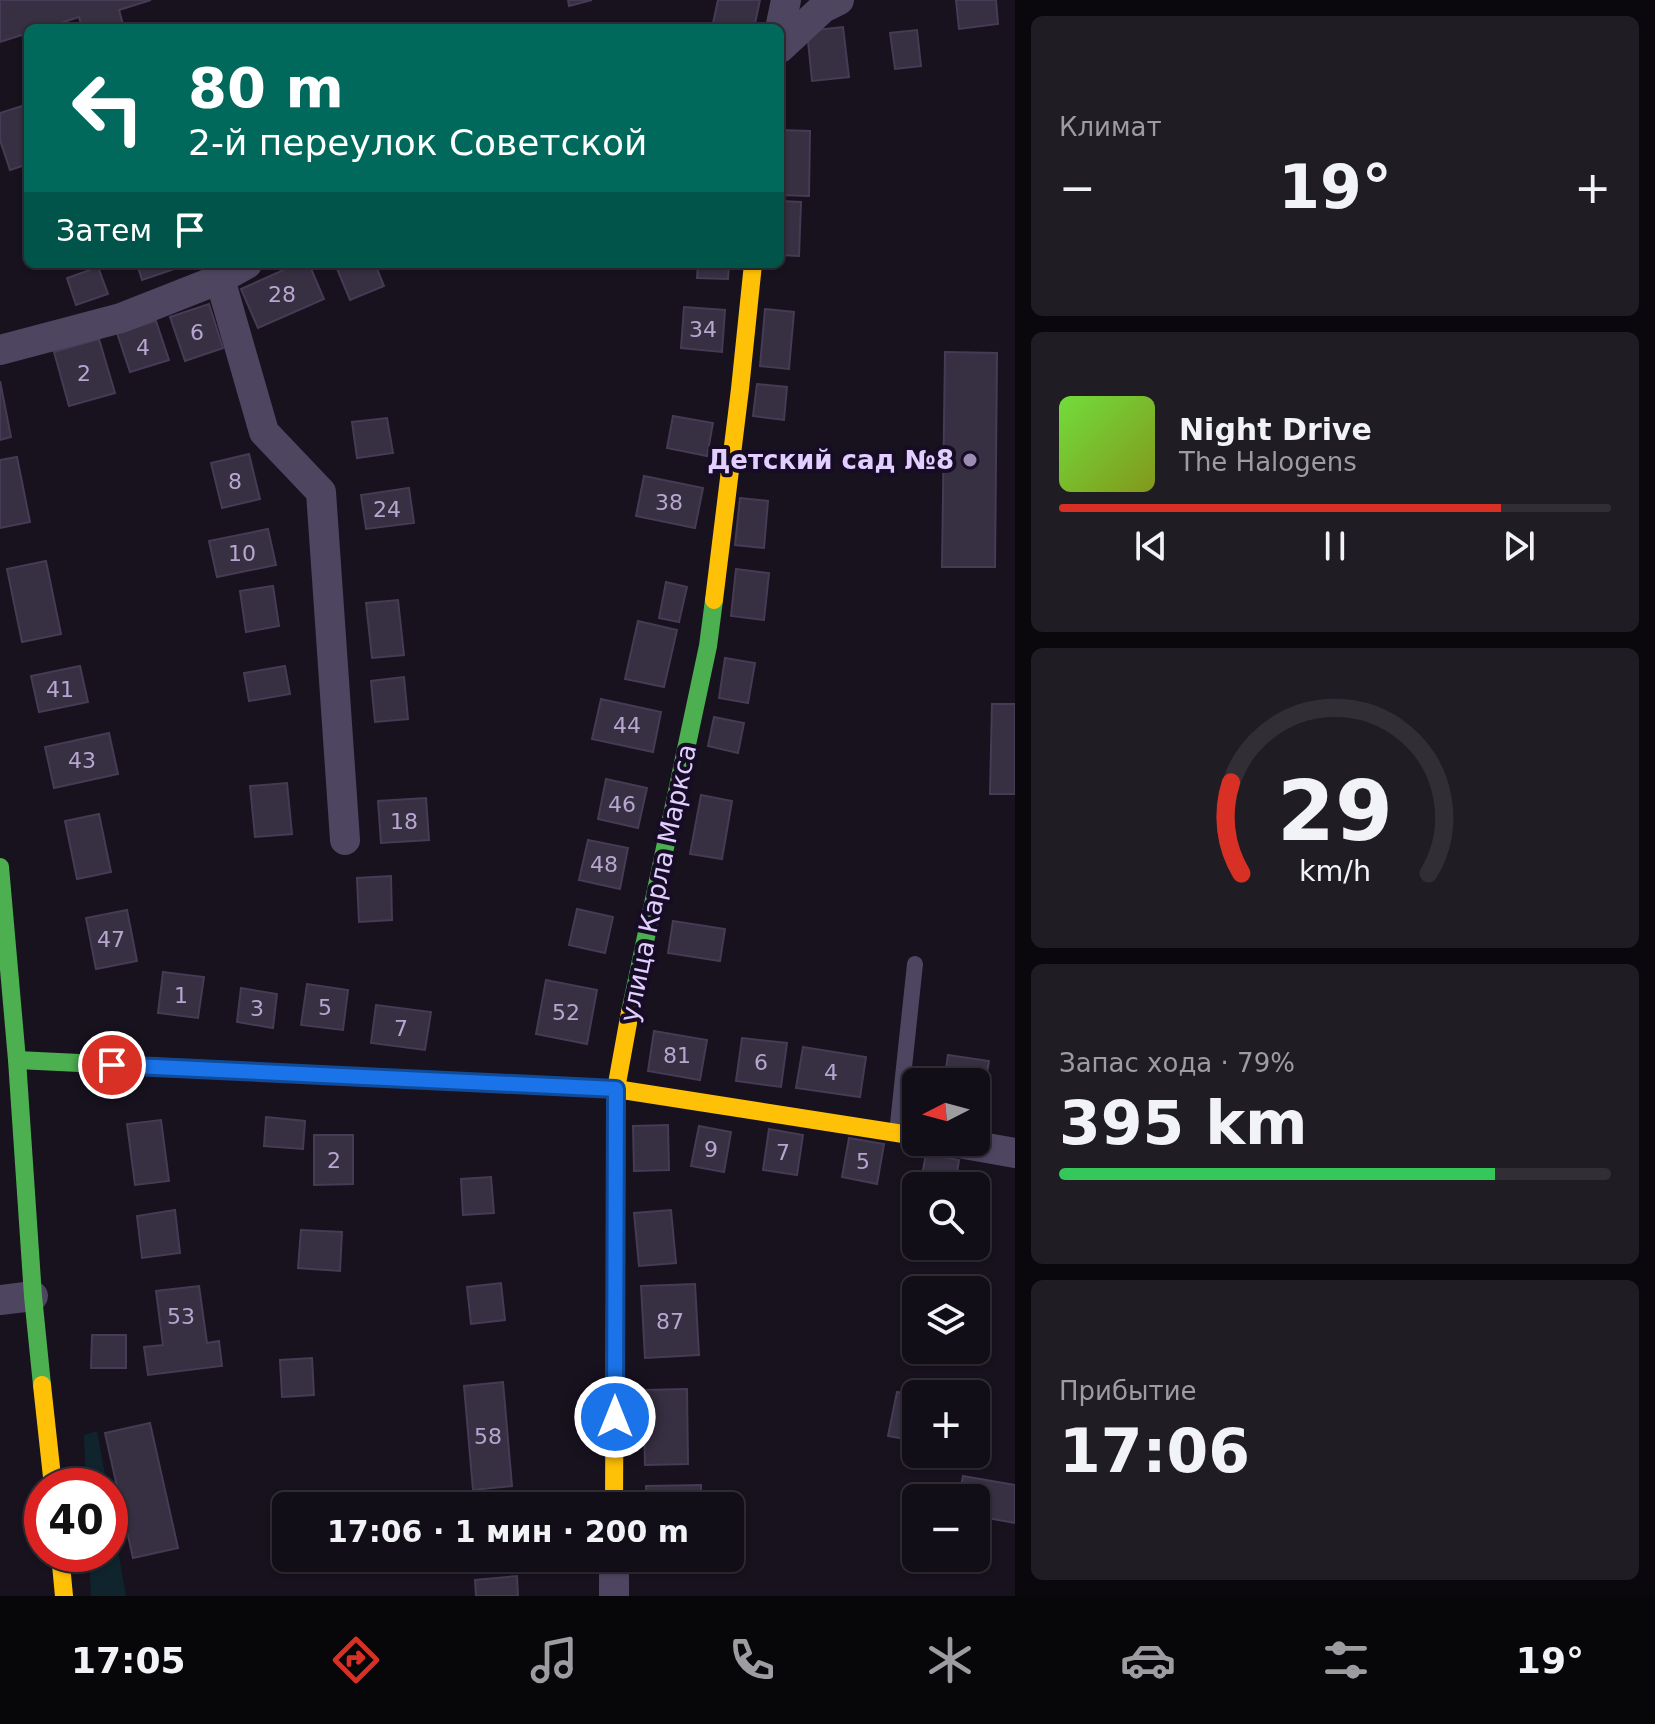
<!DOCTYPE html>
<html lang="ru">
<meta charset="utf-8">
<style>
body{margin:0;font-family:"DejaVu Sans",sans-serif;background:#1f1c24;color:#f1f3f6;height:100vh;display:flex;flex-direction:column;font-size:30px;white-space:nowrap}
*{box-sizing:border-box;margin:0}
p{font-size:26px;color:#9c9ca1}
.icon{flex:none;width:44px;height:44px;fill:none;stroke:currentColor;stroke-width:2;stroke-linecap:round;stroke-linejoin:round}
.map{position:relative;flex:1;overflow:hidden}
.panel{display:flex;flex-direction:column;gap:16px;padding:16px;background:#0a080d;width:640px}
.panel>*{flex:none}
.guide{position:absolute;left:24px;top:24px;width:760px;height:244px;border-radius:12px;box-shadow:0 2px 6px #0004,0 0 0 2px #312e36;background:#00695c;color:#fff;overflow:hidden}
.needle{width:52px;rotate:264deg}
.controls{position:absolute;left:902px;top:1068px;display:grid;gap:16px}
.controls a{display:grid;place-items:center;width:88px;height:88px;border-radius:12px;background:#120e17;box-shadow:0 2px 6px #0004,0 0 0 2px #312e36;font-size:40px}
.speed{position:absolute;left:24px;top:1468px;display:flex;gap:16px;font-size:40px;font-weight:700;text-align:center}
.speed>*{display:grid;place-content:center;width:104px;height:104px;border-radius:50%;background:#120e17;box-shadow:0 2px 6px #0004,0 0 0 2px #312e36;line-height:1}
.speed .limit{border:12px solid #d22;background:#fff;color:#111}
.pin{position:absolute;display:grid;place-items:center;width:68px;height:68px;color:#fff;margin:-34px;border:4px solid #fff;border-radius:50%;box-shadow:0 2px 8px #0007}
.me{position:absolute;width:88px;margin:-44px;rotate:0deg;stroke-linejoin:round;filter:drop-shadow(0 0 6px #0008)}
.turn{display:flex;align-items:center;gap:28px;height:168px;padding:0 32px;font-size:36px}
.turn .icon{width:104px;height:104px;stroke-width:2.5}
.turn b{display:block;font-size:56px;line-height:68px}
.then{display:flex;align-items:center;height:76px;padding:0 32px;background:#0003;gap:16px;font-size:30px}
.big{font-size:60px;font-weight:600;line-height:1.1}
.panel .card{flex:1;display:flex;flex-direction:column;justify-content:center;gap:12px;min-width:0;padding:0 28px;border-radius:12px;background:#1f1c24}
.panel .dial{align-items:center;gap:0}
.dial svg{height:208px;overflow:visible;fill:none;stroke:#312e36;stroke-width:7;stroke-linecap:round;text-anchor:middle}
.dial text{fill:#f1f3f6;stroke:none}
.song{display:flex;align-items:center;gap:24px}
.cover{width:96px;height:96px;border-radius:12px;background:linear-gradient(135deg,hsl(100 70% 55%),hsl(70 70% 35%))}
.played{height:8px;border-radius:4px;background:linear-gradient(90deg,#d93025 80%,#312e36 80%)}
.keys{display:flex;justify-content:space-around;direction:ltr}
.heat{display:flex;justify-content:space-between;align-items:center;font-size:44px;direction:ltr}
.charge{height:12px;border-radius:6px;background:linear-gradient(90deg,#34c759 79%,#312e36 0)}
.trip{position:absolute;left:272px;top:1492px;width:472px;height:80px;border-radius:12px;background:#120e17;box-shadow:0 2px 6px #0004,0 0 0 2px #312e36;font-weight:600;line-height:80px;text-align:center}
.tabs{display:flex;height:128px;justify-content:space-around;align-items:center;background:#070609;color:#9c9ca1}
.tabs .icon{width:56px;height:56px}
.tabs .active{color:#d93025}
.tabs b{font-size:36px;color:#f1f3f6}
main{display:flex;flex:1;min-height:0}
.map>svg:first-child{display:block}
.green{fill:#0f242d}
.building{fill:#372f42;stroke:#463b54;stroke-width:2}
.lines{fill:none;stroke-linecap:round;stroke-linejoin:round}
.lane{stroke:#4e4561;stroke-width:16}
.street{stroke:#4e4561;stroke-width:30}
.fast{stroke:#4caf50;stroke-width:18}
.slow{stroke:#ffc107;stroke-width:18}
.route-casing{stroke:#114b97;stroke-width:20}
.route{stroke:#1a73e8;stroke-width:14}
.poi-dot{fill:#9b8db1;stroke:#170c25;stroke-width:3}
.labels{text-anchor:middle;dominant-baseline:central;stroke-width:8;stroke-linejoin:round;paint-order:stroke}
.number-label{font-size:22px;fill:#b7a7d0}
.poi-label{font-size:26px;font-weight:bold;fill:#e2cfff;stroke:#170c25;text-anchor:end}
.street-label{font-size:26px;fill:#e2cfff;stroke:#170c25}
</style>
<main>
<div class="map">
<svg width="1015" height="1596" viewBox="0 0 1015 1596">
<rect width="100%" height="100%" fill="#18121f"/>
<!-- green -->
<g class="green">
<polygon points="97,1431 107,1486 86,1486 84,1435"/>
<polygon points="110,1506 126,1596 91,1596 89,1554 110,1554"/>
</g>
<!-- building -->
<g class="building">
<polygon points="0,0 151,0 119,10 124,28 82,28 79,17 45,28 28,28 28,33 0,42"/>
<polygon points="568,0 592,0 569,6"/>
<polygon points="718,0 760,0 754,28 712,28"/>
<polygon points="956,0 996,0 998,24 959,29"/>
<polygon points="843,27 849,77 812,81 807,31"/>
<polygon points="917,30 921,66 895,69 890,33"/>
<polygon points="28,104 28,164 10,170 0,140 0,113"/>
<polygon points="780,130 810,131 809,196 780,195"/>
<polygon points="780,201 801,202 799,256 780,255"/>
<polygon points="137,264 183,264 183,266 142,280"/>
<polygon points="297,264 309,264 324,299 258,328 241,289"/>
<polygon points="335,264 375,264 384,286 350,300"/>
<polygon points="698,264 729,264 728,279 697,278"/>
<polygon points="98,267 108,294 76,305 67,278"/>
<polygon points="209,304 223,348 185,361 170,317"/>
<polygon points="684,307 725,310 722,352 681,348"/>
<polygon points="765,309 794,312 789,369 760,366"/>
<polygon points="156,321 169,360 130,372 117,333"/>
<polygon points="99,339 115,393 69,406 54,352"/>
<polygon points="945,352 997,353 995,567 942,567"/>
<polygon points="0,381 11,437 0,440"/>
<polygon points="757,384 787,387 784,420 753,416"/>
<polygon points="673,416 713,423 707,456 667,448"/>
<polygon points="387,418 393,453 357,458 352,422"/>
<polygon points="249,454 260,499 222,508 211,463"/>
<polygon points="17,457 30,522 0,528 0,460"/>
<polygon points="644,476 703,488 695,528 636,516"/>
<polygon points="409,488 414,523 366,529 361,495"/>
<polygon points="740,498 768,501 764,548 735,545"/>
<polygon points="268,529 276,565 217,577 209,541"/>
<polygon points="46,561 61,634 22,642 7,569"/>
<polygon points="736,569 769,573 764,620 731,616"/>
<polygon points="666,582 687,587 679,622 659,618"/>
<polygon points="273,586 279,626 246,632 240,591"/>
<polygon points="398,600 404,655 372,658 366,603"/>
<polygon points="638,621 677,630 664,687 625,679"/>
<polygon points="725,658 755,663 748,703 719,698"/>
<polygon points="80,666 88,702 39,712 31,676"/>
<polygon points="285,666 290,694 249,701 244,673"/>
<polygon points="404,677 408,719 375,722 371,681"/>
<polygon points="601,699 661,712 653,752 592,739"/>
<polygon points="992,704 1015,704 1015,794 990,794"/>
<polygon points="714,717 744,723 738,753 708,746"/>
<polygon points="109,733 118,774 54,788 45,747"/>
<polygon points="606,779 647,788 638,828 598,819"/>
<polygon points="287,783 292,834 255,837 250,786"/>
<polygon points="701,795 732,801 722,859 690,854"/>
<polygon points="426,798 429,840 381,843 378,801"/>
<polygon points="99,814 111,872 77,879 65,821"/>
<polygon points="588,840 628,848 620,889 579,880"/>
<polygon points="391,876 392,920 359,922 357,878"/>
<polygon points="577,909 613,917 605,953 569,945"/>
<polygon points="127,910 137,961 96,969 86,918"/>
<polygon points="673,921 725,929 720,961 668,953"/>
<polygon points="163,972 204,977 198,1018 158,1013"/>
<polygon points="546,980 597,990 587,1044 536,1034"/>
<polygon points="307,984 348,990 343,1030 301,1025"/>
<polygon points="241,988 277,994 273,1028 237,1022"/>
<polygon points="376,1005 431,1012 425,1050 371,1043"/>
<polygon points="654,1031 707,1040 700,1080 648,1071"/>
<polygon points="742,1038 787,1043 781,1087 736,1081"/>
<polygon points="803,1047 866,1057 860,1097 796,1088"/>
<polygon points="948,1055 989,1061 982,1102 976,1101 976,1082 944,1082"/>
<polygon points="266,1117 305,1121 303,1149 264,1146"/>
<polygon points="161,1120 169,1181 135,1185 127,1124"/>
<polygon points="668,1125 669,1170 634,1171 633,1126"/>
<polygon points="699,1126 731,1132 724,1172 691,1166"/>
<polygon points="769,1129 803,1135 797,1175 763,1170"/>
<polygon points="314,1135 353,1135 353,1184 314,1185"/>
<polygon points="849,1138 884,1144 877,1184 842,1177"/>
<polygon points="926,1154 959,1160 955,1186 920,1186"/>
<polygon points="491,1177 494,1213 463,1215 461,1179"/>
<polygon points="175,1210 180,1253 142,1258 137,1216"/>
<polygon points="671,1210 676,1263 639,1266 634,1213"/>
<polygon points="301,1230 342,1232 340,1271 298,1268"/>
<polygon points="501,1283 505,1320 471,1324 467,1287"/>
<polygon points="695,1284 699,1355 645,1358 641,1286"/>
<polygon points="199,1286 207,1343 219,1341 222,1366 148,1375 144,1347 163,1345 156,1291"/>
<polygon points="92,1335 126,1335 126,1368 91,1368"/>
<polygon points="312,1358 314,1395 282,1397 280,1360"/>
<polygon points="503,1382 512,1486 473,1490 464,1386"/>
<polygon points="687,1389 688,1464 645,1465 643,1390"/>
<polygon points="897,1392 916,1395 916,1413 911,1440 888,1436"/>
<polygon points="150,1423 178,1548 133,1558 105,1433"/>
<polygon points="963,1476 1015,1485 1015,1523 976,1516 976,1498 959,1498"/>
<polygon points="701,1485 701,1506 647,1506 646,1486"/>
<rect x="648" y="1558" width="45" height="2"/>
<polygon points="517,1576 518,1596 476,1596 475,1580"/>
</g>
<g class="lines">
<!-- lane -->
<polyline class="lane" points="897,1133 915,964"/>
<!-- street -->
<g class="street">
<polyline points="780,29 786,0"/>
<polyline points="780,48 823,8 839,0"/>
<polyline points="220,279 264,432 321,492 345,840"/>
<polyline points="0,350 121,318 220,279 247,264"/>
<polyline points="953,1142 1015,1153"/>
<polyline points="0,1300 33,1296"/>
<polyline points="614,1596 614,1558"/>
</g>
<!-- fast -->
<g class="fast">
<polyline points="0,867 17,1060 33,1296 42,1385"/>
<polyline points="630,1012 708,646 714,600"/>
<polyline points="17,1060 429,1080"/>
</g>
<!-- slow -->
<g class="slow">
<polyline points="714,600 740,389 753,264"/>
<polyline points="429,1080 616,1089 916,1136"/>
<polyline points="42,1385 53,1486"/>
<polyline points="614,1506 616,1089 630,1012"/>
<polyline points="60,1554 64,1596"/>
</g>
</g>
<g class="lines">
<defs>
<polyline id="route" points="112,1065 616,1089 615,1417"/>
</defs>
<!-- route casing -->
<use href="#route" class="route-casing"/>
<!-- route -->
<use href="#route" class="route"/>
</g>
<!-- markers -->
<circle class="poi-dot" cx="970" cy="460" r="8"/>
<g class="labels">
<!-- number labels -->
<g class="number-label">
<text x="282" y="294">28</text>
<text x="703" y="329">34</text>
<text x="197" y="332">6</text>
<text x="143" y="347">4</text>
<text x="84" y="373">2</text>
<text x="235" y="481">8</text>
<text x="669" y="502">38</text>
<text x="387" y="509">24</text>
<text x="242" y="553">10</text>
<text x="60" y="689">41</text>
<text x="627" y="725">44</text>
<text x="82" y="760">43</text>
<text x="622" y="804">46</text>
<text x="404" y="821">18</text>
<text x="604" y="864">48</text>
<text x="111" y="939">47</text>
<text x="181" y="995">1</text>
<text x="325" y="1007">5</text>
<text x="257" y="1008">3</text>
<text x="566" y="1012">52</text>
<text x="401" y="1028">7</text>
<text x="677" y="1055">81</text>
<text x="761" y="1062">6</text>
<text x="831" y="1072">4</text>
<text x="711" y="1149">9</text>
<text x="783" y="1152">7</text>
<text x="334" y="1160">2</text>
<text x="863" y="1161">5</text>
<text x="181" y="1316">53</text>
<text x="670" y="1321">87</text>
<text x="488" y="1436">58</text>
</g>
<!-- poi labels -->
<g class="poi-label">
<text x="954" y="460">Детский сад №8</text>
</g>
<!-- street labels -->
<g class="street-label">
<text transform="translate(658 883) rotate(-78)">улица Карла Маркса</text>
</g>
</g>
</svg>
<div class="controls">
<a><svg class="needle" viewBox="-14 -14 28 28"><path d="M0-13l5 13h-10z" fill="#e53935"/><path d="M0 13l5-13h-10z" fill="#9c9ca1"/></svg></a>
<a><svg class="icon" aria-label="search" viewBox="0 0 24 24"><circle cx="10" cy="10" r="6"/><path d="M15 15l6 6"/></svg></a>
<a><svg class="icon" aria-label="layers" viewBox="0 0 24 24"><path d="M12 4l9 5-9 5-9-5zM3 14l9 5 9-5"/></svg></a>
<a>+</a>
<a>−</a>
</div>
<div class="speed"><div class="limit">40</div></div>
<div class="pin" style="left:112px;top:1065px;background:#d93025"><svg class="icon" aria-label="arrive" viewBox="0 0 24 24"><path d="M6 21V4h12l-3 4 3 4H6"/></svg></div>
<svg class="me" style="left:615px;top:1417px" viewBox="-20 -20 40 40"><circle r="17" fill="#1a73e8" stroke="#fff" stroke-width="3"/><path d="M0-11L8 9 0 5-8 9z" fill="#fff"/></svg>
<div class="trip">17:06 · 1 мин · 200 m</div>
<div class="guide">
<div class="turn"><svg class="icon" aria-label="left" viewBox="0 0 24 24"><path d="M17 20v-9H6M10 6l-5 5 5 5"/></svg><div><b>80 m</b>2-й переулок Советской</div></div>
<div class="then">Затем<svg class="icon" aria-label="arrive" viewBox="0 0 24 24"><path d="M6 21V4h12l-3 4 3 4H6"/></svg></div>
</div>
</div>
<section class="panel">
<div class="card"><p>Климат</p>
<div class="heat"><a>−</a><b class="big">19°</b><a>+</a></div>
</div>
<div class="card">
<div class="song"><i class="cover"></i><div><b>Night Drive</b><p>The Halogens</p></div></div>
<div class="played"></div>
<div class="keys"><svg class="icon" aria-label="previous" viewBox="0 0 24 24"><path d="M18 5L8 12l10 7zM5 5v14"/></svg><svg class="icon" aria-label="pause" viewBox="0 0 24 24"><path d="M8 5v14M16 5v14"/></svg><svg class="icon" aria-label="next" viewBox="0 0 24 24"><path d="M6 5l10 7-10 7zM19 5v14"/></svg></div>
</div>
<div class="card dial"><svg viewBox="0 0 100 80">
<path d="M14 69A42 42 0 1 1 86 69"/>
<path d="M14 69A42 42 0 0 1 10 34" stroke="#d93025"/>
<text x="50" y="56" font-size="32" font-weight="700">29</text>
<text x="50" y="72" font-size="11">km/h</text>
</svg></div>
<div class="card"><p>Запас хода · 79%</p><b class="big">395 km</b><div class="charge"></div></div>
<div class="card"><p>Прибытие</p><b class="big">17:06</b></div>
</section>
</main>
<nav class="tabs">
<b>17:05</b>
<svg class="icon active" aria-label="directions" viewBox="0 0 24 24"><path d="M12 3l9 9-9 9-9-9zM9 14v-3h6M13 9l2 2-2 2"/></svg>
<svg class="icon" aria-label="music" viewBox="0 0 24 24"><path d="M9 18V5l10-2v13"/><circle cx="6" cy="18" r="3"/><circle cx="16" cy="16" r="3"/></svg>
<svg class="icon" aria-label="phone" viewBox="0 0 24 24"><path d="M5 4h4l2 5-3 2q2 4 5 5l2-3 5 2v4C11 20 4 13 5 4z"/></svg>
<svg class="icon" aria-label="climate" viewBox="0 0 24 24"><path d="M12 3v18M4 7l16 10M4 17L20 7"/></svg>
<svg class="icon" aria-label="car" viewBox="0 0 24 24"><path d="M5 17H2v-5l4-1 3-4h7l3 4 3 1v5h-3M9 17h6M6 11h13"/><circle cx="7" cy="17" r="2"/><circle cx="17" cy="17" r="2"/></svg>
<svg class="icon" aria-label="filters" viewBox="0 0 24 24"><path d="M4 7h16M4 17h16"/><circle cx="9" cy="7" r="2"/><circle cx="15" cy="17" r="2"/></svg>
<b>19°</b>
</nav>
